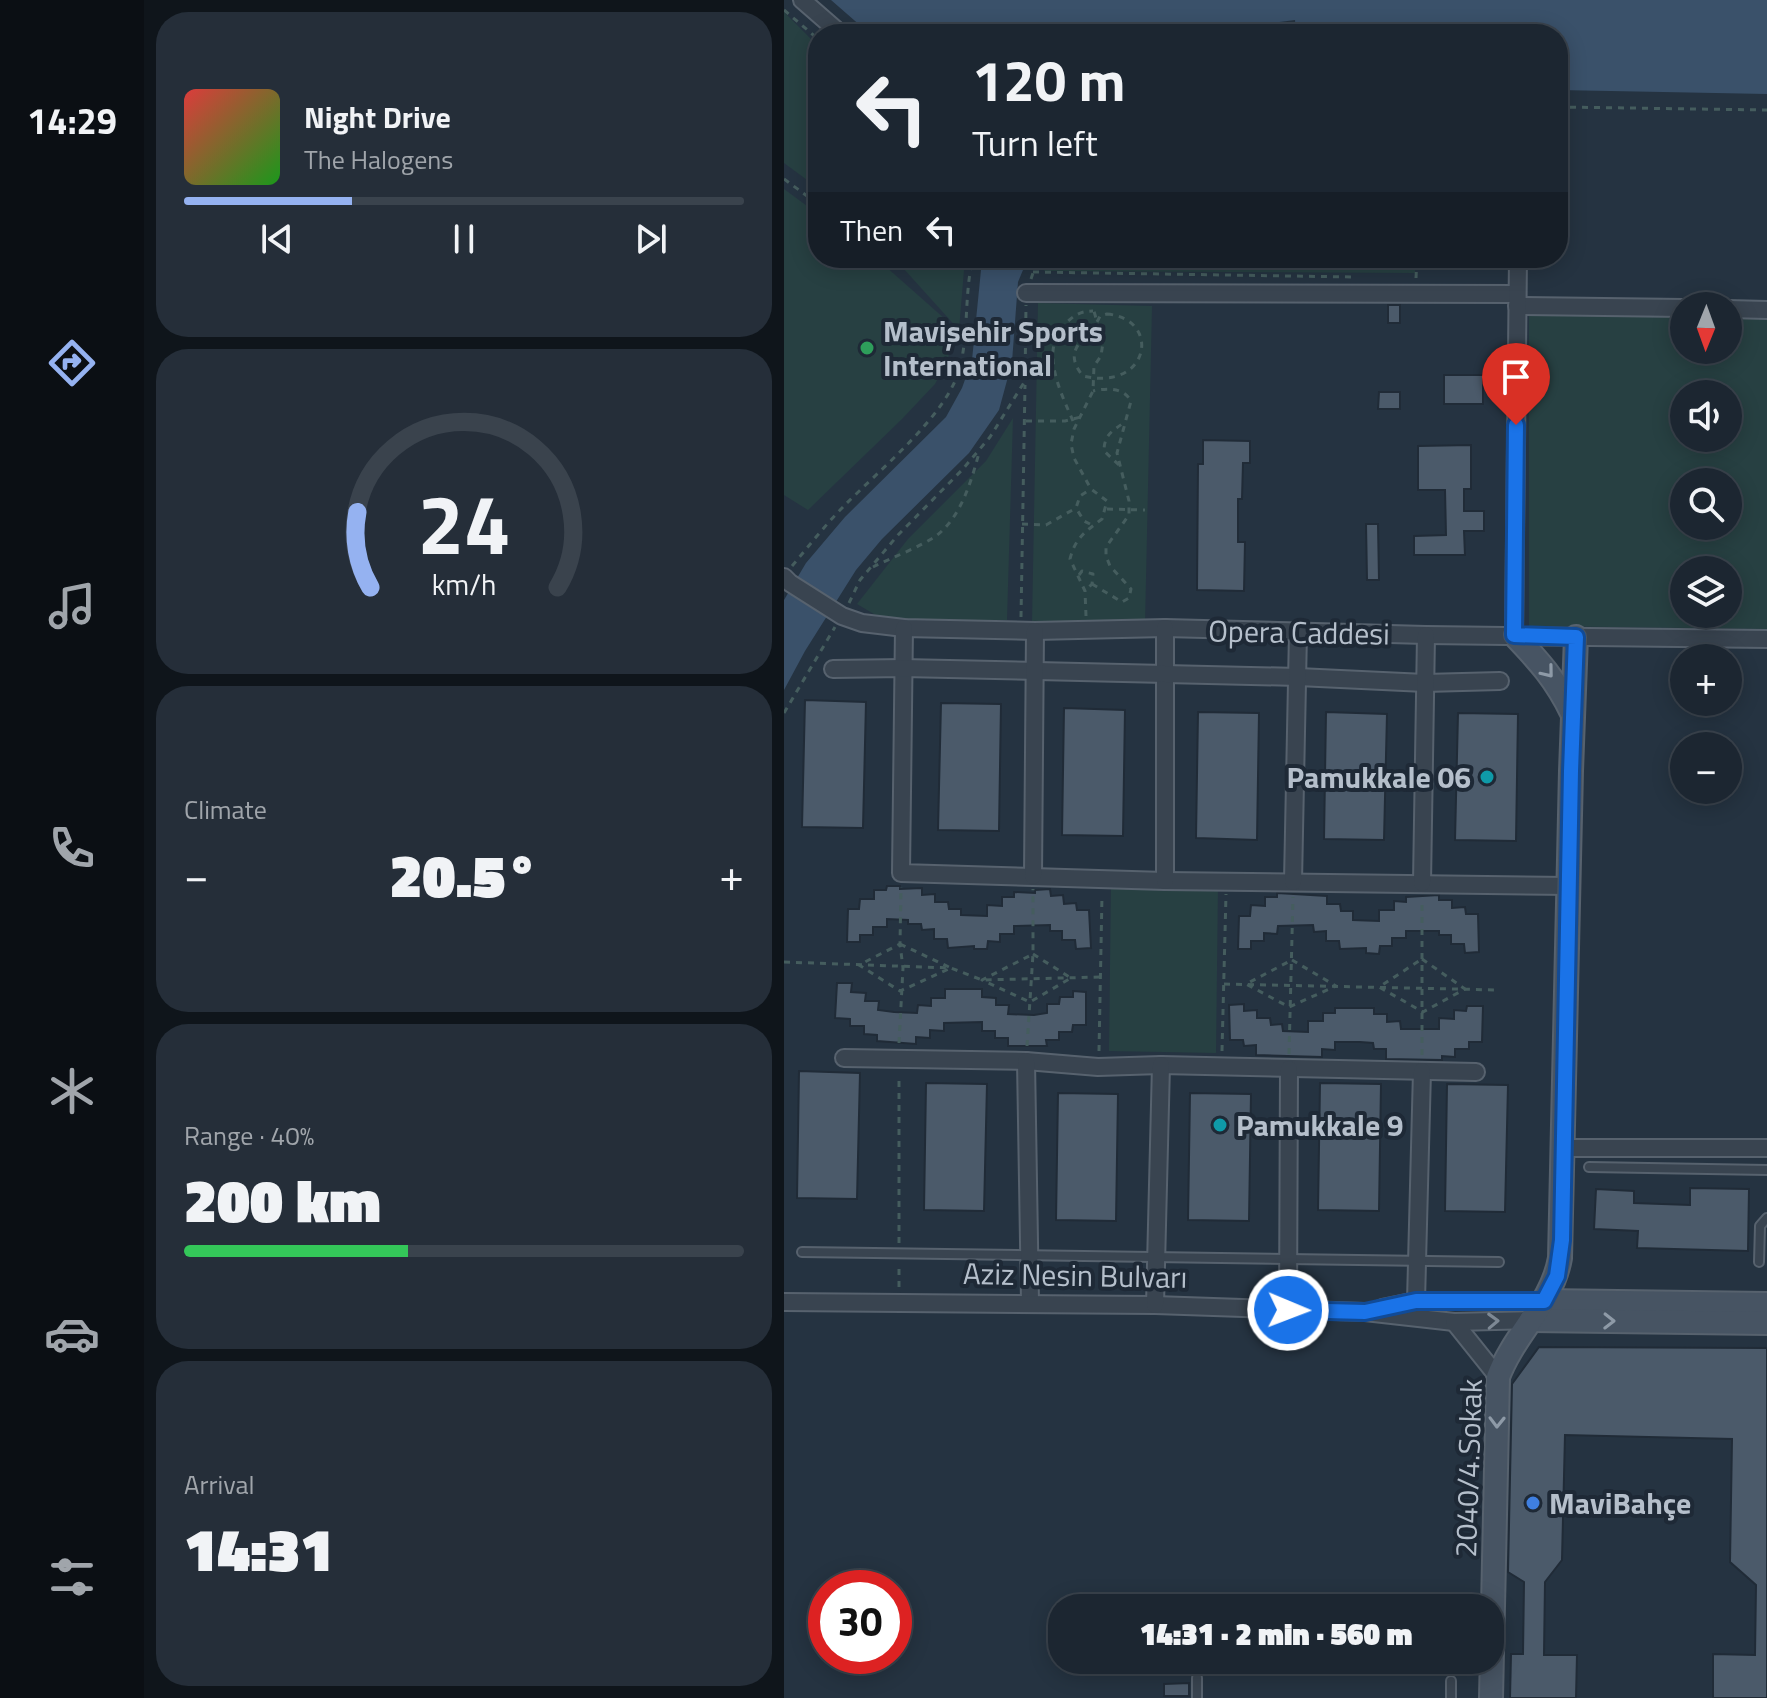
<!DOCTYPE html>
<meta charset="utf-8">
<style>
body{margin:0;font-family:"Titillium Web",sans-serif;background:#252e39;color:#f1f3f6;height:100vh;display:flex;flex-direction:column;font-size:30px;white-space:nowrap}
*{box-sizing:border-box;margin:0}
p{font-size:26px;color:#a0a5ab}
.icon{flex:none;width:44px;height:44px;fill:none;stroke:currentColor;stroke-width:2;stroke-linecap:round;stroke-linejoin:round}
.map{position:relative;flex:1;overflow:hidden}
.details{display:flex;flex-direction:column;gap:12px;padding:12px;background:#0f151b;width:640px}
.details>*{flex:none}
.top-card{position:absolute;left:24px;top:24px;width:760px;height:244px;border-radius:32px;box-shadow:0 4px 20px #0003,0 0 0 2px #3a434d;background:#1c2631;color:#f1f3f6;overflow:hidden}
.needle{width:52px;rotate:181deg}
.fabs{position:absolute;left:886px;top:292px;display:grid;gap:16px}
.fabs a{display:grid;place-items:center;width:72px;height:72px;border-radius:50%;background:#1c2631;box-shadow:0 4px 20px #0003,0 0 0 2px #3a434d;font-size:40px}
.speed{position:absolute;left:24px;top:1570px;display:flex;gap:16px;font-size:40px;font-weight:700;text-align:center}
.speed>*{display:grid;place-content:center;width:104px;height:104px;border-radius:50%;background:#1c2631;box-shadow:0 4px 20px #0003,0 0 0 2px #3a434d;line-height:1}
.speed .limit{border:12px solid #d22;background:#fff;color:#111}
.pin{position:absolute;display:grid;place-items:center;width:68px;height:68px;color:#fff;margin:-82px -34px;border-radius:50% 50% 50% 0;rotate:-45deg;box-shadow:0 0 8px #0007}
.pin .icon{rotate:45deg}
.me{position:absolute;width:88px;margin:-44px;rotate:91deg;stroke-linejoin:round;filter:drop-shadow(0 0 6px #0008)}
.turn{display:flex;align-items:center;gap:28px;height:168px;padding:0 32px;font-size:36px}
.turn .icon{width:104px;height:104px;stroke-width:2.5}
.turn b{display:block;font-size:56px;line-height:68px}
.then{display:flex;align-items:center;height:76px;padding:0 32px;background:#0003;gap:16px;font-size:30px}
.big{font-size:60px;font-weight:800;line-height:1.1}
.details .card{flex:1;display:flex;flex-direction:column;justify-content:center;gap:12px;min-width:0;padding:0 28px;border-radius:32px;background:#252e39}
.details .dial{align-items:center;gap:0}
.dial svg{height:208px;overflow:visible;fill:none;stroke:#3a434d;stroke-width:7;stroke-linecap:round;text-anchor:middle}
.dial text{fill:#f1f3f6;stroke:none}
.song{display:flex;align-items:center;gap:24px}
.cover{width:96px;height:96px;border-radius:12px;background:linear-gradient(135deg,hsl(0 70% 55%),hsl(120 70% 35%))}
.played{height:8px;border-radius:4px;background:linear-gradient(90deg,#95b2f1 30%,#3a434d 30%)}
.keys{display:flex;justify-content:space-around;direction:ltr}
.heat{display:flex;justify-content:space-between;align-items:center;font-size:44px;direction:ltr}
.charge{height:12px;border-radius:6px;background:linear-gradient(90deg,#34c759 40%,#3a434d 0)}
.trip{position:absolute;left:264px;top:1594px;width:456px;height:80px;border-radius:32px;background:#1c2631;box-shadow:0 4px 20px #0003,0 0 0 2px #3a434d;font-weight:800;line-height:80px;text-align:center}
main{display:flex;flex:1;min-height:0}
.tabs{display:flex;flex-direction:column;width:144px;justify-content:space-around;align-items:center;background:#0b0f14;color:#a0a5ab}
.tabs .icon{width:56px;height:56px}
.tabs .current{color:#95b2f1}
.tabs b{font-size:36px;color:#f1f3f6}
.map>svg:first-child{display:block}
.green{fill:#274042;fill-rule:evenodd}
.water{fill:#3a516a}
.building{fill:#4b5a6a;stroke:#202b37;stroke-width:2}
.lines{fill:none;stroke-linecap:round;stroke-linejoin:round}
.lane-casing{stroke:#57626e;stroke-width:12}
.street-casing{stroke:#57626e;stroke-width:20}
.secondary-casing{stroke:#57626e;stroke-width:26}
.path{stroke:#455d5e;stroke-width:3;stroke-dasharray:6 6;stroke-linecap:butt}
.lane{stroke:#394450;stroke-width:8}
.street{stroke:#394450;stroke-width:16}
.secondary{stroke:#475463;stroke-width:22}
.oneway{stroke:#8e9aa7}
.oneway2{stroke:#7d8894}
.route-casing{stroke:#114b97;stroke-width:20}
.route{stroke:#1a73e8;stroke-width:14}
.leisure-dot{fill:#2e9e5b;stroke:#1e2936;stroke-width:3}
.culture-dot{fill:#0f9aa8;stroke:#1e2936;stroke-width:3}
.shop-dot{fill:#3f7fe0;stroke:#1e2936;stroke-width:3}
.labels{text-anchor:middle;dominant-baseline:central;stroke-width:8;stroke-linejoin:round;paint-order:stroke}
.poi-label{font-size:30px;font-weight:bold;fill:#b5bfcb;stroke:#1e2936;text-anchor:start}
.street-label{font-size:30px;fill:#b5bfcb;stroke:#1e2936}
</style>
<main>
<nav class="tabs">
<b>14:29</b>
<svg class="icon current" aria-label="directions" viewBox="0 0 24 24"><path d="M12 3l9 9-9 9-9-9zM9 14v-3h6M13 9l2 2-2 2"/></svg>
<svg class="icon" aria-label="music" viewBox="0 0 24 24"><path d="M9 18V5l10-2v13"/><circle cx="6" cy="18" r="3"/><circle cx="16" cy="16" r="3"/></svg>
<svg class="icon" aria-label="phone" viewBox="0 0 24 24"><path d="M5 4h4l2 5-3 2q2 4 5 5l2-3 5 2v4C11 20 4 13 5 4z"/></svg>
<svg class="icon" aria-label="climate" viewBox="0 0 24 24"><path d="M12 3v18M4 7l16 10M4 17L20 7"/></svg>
<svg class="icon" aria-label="car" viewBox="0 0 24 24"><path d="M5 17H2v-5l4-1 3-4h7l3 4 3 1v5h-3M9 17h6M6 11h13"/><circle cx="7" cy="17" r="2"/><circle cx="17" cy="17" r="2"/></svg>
<svg class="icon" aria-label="filters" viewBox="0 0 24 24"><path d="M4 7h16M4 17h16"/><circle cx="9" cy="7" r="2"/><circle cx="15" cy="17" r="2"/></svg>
</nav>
<section class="details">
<div class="card">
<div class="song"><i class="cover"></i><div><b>Night Drive</b><p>The Halogens</p></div></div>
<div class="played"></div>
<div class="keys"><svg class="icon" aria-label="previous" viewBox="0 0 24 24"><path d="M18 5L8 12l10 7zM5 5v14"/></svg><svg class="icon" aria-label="pause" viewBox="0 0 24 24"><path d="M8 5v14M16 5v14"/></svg><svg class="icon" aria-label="next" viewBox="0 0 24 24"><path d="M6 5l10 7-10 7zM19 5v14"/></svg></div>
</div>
<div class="card dial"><svg viewBox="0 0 100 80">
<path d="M14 69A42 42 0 1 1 86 69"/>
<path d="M14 69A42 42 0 0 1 9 40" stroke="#95b2f1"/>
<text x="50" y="56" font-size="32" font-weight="700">24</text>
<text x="50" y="72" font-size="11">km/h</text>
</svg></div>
<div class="card"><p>Climate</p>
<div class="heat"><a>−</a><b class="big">20.5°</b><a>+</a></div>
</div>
<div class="card"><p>Range · 40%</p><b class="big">200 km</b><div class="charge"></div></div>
<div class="card"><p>Arrival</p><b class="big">14:31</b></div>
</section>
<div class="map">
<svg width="983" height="1698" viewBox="0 0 983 1698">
<rect width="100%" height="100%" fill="#253341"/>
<!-- green -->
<g class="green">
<polygon points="0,12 34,46 34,188 0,163"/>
<polygon points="0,189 34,214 34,258 92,258 161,319 167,336 164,360 151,384 118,419 24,510 0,495"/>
<polygon points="110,258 181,258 175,330"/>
<polygon points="265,258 631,258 631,273 260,271"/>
<polygon points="254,303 368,306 361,624 248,623"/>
<path d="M745 315 900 317V350H944V317L983 318V629L745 626ZM900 394H944V438H900ZM900 482H944V526H900ZM900 570H944V614H900Z"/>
<polygon points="229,418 223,620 105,623 73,604 124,539 202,461"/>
<polygon points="327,884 434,885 432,1053 325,1051"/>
</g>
<!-- water -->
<g class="water">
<polygon points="47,0 983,0 983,94 774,90 774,34 512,34 511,20 481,24 482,34 86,34"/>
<polygon points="201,258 244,258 234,282 228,362 215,410 185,453 98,539 72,570 21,651 0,690 0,600 22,563 61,517 162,417 178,388 188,360 197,270"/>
</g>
<!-- building -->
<g class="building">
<rect x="604" y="305" width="12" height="18"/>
<rect x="660" y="375" width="39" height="29"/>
<polygon points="595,392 616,392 616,409 594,409"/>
<polygon points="419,440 466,441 466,463 459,463 458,499 454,499 454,542 461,542 460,591 413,590 414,464 419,464"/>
<polygon points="687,445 687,489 680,489 680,511 700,511 700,531 680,531 681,555 630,555 630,536 662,535 661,490 634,490 634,446"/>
<polygon points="582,524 594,524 595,580 583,580"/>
<polygon points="21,700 82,702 79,828 18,827"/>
<polygon points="157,703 217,704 215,831 154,830"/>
<polygon points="280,708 341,710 339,836 278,835"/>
<polygon points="414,712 475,713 473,840 412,838"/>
<polygon points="542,712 603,714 600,840 540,839"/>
<polygon points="674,713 734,714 732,841 671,840"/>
<polygon points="103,886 116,886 116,889 138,888 138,895 151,894 151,902 164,902 165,909 177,909 177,915 203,916 203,905 218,906 218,897 230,897 230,892 251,893 251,890 266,889 267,896 279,895 280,904 292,903 293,910 305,910 307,948 292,949 291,940 278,940 278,931 266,931 266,925 230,926 230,934 216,934 216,942 204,941 203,949 190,949 190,946 164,948 163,939 150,939 150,929 138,930 137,924 124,924 124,920 103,919 103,927 89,927 89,935 76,935 76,942 63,942 64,909 75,909 76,899 90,899 90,890 102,890"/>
<polygon points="493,893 543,896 543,904 556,904 557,911 569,911 569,920 595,921 595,910 610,910 610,901 622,902 622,897 655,895 655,900 668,900 668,908 681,907 682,914 694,914 695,952 681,953 680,944 667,944 667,935 655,935 655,931 622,931 622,938 608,938 608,946 596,946 595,954 582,953 582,948 556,949 555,941 542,941 542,931 530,932 529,925 494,926 493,934 480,933 480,941 467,941 467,949 454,949 455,916 466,916 467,905 481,906 481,897 493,897"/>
<polygon points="53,983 68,983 67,992 82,993 81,1001 95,1001 94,1010 110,1012 133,1013 134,1005 147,1006 147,998 161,998 161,989 198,989 198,997 212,998 212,1005 225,1005 224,1014 250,1015 263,1013 263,1004 275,1004 276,997 289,997 289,991 302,992 302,1025 289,1025 288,1032 275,1032 275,1040 262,1040 263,1046 224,1046 224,1038 211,1038 211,1031 198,1031 198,1022 160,1023 160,1031 146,1030 146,1038 132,1037 132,1044 93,1041 93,1035 80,1034 80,1026 66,1026 66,1019 51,1018"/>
<polygon points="460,1004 460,1011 473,1010 473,1018 486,1018 487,1025 498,1024 499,1031 524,1032 524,1021 539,1021 539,1013 551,1013 551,1008 590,1008 590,1014 603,1014 603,1022 616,1021 617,1029 655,1029 655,1018 670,1019 670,1010 682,1011 683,1006 699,1006 698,1042 685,1042 685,1049 671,1049 671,1057 658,1056 658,1060 602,1059 602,1049 590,1049 589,1043 576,1042 551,1042 551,1050 538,1049 538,1057 472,1055 472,1045 460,1046 459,1040 446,1040 445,1005"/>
<polygon points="15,1071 76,1073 73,1199 13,1198"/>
<polygon points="142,1083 203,1084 200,1211 140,1210"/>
<polygon points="536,1083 597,1084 595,1211 534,1210"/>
<polygon points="663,1084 724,1085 721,1212 661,1211"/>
<polygon points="274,1093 334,1094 332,1221 272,1220"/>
<polygon points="406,1093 467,1094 465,1221 404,1220"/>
<polygon points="906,1188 965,1189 964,1251 853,1248 854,1231 810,1229 812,1189 850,1191 850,1203 906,1205"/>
<polygon points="755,1347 983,1348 983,1698 929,1698 929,1654 971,1655 972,1585 946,1562 948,1439 781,1435 778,1560 761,1582 760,1655 793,1655 792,1698 726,1698 727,1654 739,1654 740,1582 724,1572 728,1384"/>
<polygon points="405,1683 405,1696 380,1696 380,1684"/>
</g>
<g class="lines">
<defs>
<g id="lane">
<polyline points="805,1167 983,1170"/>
<polyline points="18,1252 715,1262"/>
<polyline points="975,1262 976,1226 983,1218"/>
<polyline points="413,1698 413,1678"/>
<polyline points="667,1698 667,1681"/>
</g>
<g id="street">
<polyline points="18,0 57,34"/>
<polyline points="242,293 733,294"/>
<polyline points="733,306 900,308"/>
<polyline points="944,309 983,310"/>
<polyline points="0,577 6,583 58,616 78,623 120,628 251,631 381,628 642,635 983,639"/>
<polyline points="120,628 117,873 381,881 785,886"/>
<polyline points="381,628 381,881"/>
<polyline points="730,635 734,258"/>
<polyline points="49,669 119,668 514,677 641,683 716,681"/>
<polyline points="249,876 251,631"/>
<polyline points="509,882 514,632"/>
<polyline points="638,883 642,635"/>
<polyline points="60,1058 242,1061 314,1067 377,1065 692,1072"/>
<polyline points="242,1061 246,1302"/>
<polyline points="780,1148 983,1148"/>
<polyline points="632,1301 638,1071"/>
<polyline points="0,1302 371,1305 581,1312 670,1322 747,1320"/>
<polyline points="371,1305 377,1065"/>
<polyline points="598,1308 632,1301 760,1301"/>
<polyline points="504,1310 505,1069"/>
<polyline points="670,1322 714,1377"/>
</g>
<g id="secondary">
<path d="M730 635C755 661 772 680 788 713"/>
<polyline points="760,1301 983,1304"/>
<polyline points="747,1320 983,1323"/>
<path d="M707 1698 714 1377C730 1334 768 1304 776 1258L787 771 792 637"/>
</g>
</defs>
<!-- lane casing -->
<use href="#lane" class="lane-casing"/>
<!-- street casing -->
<use href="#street" class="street-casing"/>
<!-- secondary casing -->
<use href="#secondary" class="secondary-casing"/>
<!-- path -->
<g class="path">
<polyline points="0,10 34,39"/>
<polyline points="774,107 983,110"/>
<polyline points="0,179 34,204"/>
<polyline points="249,272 569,277"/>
<polyline points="632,278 633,258"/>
<polyline points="247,279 254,258"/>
<polyline points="909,296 937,297"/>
<path d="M323 314C378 319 366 392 299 376 275 347 307 338 316 316Z"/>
<polyline points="242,421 281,421 297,417"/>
<path d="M289 421C277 393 255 350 281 324 290 315 297 311 309 311"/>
<path d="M335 465 320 451C320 435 328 431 341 422"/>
<polyline points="323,509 361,510"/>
<polyline points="238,524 262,525 292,508"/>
<polyline points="306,524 300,521 292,508 296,496 307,489"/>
<path d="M8 566C25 546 41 525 60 506 95 470 164 415 176 367 185 331 180 294 189 258"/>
<path d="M89 567C109 557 134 548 152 536 177 517 187 482 195 453"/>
<polyline points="295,575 298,571 309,574 308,584 301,591"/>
<path d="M308 584 338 602 345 598 347 589 326 566 322 556V547L345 515V501L333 453 347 401C339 387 323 388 309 391"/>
<polyline points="65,603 76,580 114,535 178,470 206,437 241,381 242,305"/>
<path d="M302 616 301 591 286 559C291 538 302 531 318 519L323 501 307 489 290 458 287 444 290 429 309 391 310 366 317 356 319 342 309 308"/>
<polyline points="237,617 241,385"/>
<polyline points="0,713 51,627"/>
<polygon points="116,944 167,968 116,991 75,965"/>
<polygon points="249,954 287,978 246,1002 198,980"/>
<polygon points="638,959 681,989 639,1012 595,987"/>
<polygon points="508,960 552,986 505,1007 462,984"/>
<polyline points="0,962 167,968 198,980 317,977"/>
<polyline points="440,984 715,990"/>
<polyline points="115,1043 119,968 116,944 117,887"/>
<polyline points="243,1046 249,954 249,889"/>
<polyline points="315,1051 318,895"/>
<polyline points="438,1051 442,894"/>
<polyline points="505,1054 509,897"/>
<polyline points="638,1055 638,899"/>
<polyline points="115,1243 115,1075"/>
<polyline points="115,1287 115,1263"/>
</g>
<!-- lane -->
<use href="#lane" class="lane"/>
<!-- street -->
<use href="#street" class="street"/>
<!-- secondary -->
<use href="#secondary" class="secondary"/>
</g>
<!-- one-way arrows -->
<defs><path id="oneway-chevron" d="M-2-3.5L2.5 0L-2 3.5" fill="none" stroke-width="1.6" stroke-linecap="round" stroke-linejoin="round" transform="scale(2)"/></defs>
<g class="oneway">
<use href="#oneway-chevron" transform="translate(764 672) rotate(51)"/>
<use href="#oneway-chevron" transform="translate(825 1321) rotate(1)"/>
<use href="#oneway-chevron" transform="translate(713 1422) rotate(91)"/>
</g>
<use class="oneway2" href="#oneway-chevron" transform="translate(709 1321) rotate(-2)"/>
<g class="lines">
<defs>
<polyline id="route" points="504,1310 581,1312 632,1301 760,1301 773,1276 778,1240 787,771 792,637 730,635 732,425"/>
</defs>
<!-- route casing -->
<use href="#route" class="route-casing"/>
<!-- route -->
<use href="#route" class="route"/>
</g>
<!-- markers -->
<circle class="leisure-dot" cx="83" cy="348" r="8"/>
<g class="culture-dot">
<circle cx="703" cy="777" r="8"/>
<circle cx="436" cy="1125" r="8"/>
</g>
<circle class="shop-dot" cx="749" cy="1503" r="8"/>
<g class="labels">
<!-- poi labels -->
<g class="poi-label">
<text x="99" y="331">Mavişehir Sports<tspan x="99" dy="34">International</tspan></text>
<text x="687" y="777" text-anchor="end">Pamukkale 06</text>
<text x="452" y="1125">Pamukkale 9</text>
<text x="765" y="1503">MaviBahçe</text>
</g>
<!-- street labels -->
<g class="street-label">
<text transform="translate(515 632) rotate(1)">Opera Caddesi</text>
<text transform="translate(291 1275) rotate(1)">Aziz Nesin Bulvarı</text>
<text transform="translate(684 1468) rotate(-88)">2040/4.Sokak</text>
</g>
</g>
</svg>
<div class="fabs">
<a><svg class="needle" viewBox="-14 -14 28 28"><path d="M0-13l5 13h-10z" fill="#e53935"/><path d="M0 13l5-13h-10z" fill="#a0a5ab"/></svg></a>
<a><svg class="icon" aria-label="sound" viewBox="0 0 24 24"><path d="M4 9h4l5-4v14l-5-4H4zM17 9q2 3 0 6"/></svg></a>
<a><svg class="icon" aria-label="search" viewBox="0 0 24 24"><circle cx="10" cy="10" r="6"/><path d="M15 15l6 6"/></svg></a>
<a><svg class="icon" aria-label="layers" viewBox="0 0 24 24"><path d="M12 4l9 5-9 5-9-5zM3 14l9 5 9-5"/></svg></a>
<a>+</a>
<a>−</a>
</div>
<div class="speed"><div class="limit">30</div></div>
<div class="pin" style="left:732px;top:425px;background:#d93025"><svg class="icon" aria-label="arrive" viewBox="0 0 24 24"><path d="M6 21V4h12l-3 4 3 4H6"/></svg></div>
<svg class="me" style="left:504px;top:1310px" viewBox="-20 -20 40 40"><circle r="17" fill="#1a73e8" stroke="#fff" stroke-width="3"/><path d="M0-11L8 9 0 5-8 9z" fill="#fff"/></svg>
<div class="trip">14:31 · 2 min · 560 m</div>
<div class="top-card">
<div class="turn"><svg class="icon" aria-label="left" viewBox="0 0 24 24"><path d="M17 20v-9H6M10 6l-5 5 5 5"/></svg><div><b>120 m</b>Turn left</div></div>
<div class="then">Then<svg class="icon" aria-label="left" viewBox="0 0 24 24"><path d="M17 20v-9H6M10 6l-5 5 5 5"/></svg></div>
</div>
</div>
</main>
